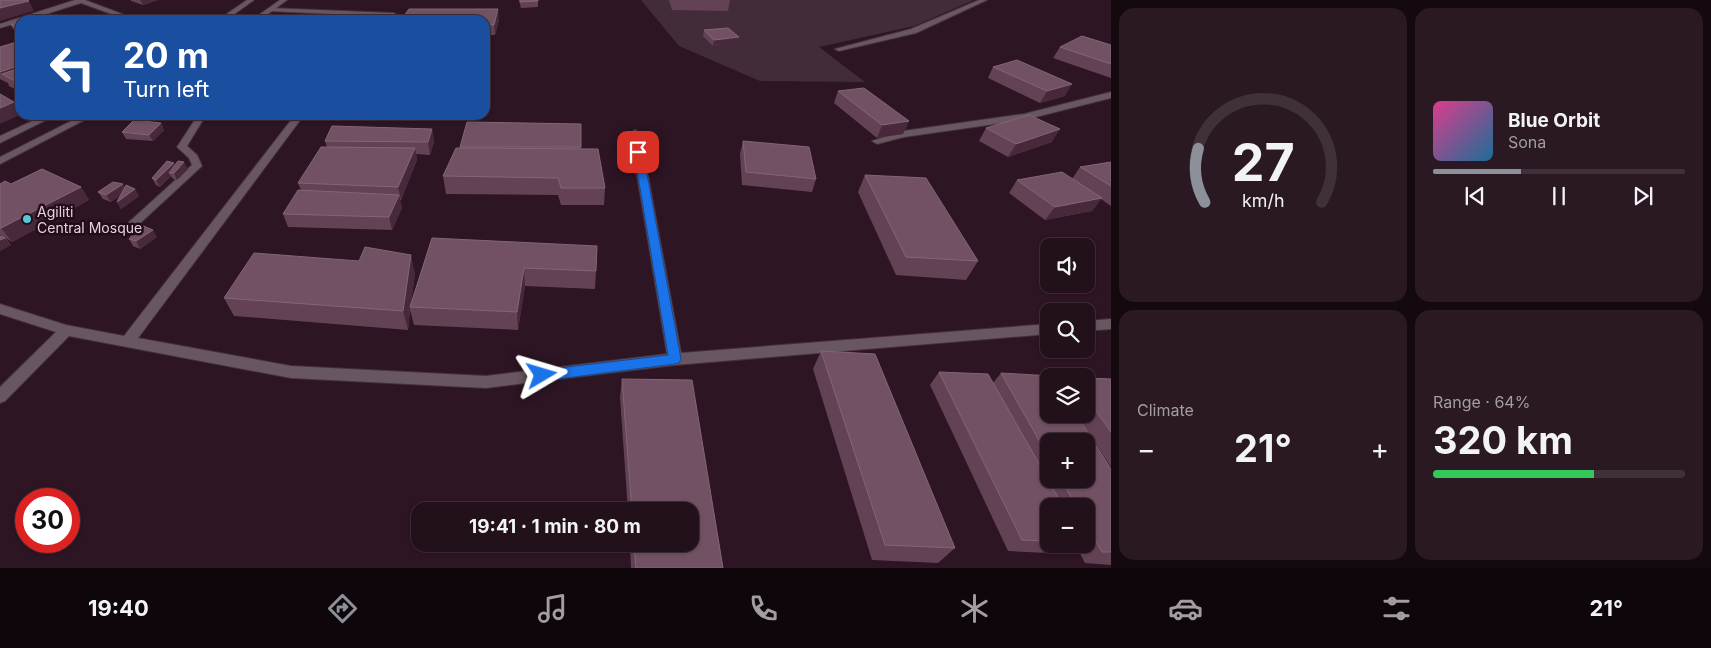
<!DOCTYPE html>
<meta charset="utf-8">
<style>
body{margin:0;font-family:Inter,sans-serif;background:#2a1923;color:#f1f3f6;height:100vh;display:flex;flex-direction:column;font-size:19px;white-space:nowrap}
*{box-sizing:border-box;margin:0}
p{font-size:16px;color:#a29da2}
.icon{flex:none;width:28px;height:28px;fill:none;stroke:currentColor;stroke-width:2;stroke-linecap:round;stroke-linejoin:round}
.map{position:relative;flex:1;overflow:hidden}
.details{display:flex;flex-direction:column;gap:8px;padding:8px;background:#13090e;width:600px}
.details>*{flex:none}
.banner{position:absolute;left:15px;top:15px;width:475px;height:105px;border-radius:15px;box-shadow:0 1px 4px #0004,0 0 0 1px #3f3039;background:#1a4fa0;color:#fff;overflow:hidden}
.buttons{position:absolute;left:1040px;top:238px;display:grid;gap:10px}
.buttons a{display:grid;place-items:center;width:55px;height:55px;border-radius:10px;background:#22101a;box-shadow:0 1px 4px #0004,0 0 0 1px #3f3039;font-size:25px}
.speed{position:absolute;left:15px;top:488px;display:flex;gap:10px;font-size:25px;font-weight:700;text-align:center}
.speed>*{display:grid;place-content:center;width:65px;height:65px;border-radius:50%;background:#22101a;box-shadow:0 1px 4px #0004,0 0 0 1px #3f3039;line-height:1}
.speed .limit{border:8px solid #d22;background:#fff;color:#111}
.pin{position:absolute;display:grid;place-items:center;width:42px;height:42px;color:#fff;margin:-21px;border-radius:10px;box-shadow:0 2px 8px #0006}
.me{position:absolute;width:55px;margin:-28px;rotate:83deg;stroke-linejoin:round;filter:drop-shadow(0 0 4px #0008)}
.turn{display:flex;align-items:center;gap:18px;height:105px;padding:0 25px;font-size:22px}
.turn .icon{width:65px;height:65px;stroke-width:2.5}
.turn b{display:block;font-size:35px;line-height:42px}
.big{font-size:38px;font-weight:700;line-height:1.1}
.details .widget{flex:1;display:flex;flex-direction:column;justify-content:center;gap:8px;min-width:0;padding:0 18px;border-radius:15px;background:#2a1923}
.details .dial{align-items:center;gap:0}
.dial svg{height:130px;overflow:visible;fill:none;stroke:#3f3039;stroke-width:7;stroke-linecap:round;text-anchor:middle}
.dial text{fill:#f1f3f6;stroke:none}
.song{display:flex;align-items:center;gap:15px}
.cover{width:60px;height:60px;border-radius:8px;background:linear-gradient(135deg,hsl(330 70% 55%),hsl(200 70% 35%))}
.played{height:5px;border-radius:2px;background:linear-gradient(90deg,#8c9099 35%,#3f3039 35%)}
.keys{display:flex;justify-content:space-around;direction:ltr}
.heat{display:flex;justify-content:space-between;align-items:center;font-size:28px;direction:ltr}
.charge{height:8px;border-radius:4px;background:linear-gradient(90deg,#34c759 64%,#3f3039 0)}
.details .tiles{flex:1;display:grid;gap:8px;grid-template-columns:repeat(2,1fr)}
.trip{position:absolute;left:411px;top:502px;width:288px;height:50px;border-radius:15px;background:#22101a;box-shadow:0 1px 4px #0004,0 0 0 1px #3f3039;font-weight:700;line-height:50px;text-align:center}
.dock{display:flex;height:80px;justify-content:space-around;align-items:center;background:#0e060a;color:#a29da2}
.dock .icon{width:35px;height:35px}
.dock .current{color:#8c9099}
.dock b{font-size:22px;color:#f1f3f6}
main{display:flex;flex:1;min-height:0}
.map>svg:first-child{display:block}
.green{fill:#432c39}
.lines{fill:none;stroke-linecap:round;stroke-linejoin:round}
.service-casing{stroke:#472f3d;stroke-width:2}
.minor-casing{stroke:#472f3d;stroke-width:2}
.tertiary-casing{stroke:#472f3d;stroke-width:2}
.service{fill:#685760;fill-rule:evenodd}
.minor{fill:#685760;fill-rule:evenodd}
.tertiary{fill:#685760;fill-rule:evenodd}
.wall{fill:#644255;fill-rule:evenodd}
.shaded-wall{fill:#48293b}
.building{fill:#715163;stroke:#836676}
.route{fill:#1a73e8;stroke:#114b97}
.poi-dot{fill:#52cbd9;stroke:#230c1a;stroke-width:2}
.labels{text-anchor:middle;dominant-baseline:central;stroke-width:5;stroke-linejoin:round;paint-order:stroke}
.poi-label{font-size:14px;fill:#e4d2db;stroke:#230c1a;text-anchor:start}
</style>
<main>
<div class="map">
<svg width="1111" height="568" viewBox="0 0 1111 568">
<rect width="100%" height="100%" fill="#2d1523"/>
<!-- green -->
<polygon class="green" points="641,0 974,0 914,26 819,47 865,82 760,81 679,46"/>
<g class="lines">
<defs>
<g id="service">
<polygon points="270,8 394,13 397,15 394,17 268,11 268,9"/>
<polygon points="198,115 206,115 187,146 197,155 202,166 136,227 128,227 126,225 128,223 192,165 189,158 177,147"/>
</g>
<g id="minor">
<polygon points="75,0 85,0 138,20 128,20 81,3 27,20 20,20 20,22 0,28 0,24"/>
<polygon points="979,0 987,0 916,33 839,51 835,49 911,29"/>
<polygon points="1111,92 1111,98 1024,120 904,137 877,144 872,141 903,131 1024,114"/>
<polygon points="295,115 304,115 138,338 291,366 486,376 667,354 630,133 635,130 640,133 681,353 1049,324 1049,334 675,365 486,388 291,378 69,336 5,401 0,403 0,387 56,332 0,314 0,304 66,325 124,336"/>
<polygon points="1111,319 1111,329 1086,331 1086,321"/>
</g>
<g id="tertiary">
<polygon points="247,0 254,0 226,20 218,20"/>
<polygon points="280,0 287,0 260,20 252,20"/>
<polygon points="45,115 56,115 0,143 0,136"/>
<polygon points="83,115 94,115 0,164 0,157"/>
</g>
</defs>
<!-- service casing -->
<use href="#service" class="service-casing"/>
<!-- minor casing -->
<use href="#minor" class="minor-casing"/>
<!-- tertiary casing -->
<use href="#tertiary" class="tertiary-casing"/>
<!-- service -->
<use href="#service" class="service"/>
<!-- minor -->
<use href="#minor" class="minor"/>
<!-- tertiary -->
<use href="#tertiary" class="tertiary"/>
</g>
<!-- wall -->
<g class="wall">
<polygon points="131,0 158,0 143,5 131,1"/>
<polygon points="519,0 538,0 538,7 521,8"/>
<polygon points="669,0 730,0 728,11 672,10"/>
<polygon points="485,20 499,20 495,35 485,35"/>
<polygon points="20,22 20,37 17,36 11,25"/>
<polygon points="704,30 737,43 713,46 703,36"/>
<polygon points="20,41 20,92 9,86 8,83 0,79 0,47"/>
<polygon points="1111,45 1111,78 1053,58 1060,47"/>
<polygon points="993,67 1065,96 1040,103 988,78"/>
<polygon points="838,91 909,121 903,134 877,138 834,103"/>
<polygon points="378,115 462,115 460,120"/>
<polygon points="161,123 164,130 153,141 126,139 122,132"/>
<polygon points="581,124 581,149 605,188 604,205 561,205 558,195 446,194 443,176 460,147"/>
<polygon points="986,128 1052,142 1008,157 979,141"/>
<polygon points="432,129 434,142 430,155 416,154 417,160 401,200 400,200 402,208 392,230 288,227 283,214 301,190 298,183 327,147 325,141"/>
<polygon points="743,141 816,179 812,192 742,185 740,154"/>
<polygon points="1111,162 1111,206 1101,199 1092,211 1045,220 1009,193 1017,180 1072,179 1080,167"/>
<polygon points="175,166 188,169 177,180 173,179 171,176 160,187 156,185 152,178"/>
<polygon points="865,175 978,261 966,280 896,275 858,192"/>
<polygon points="0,184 81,187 89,200 12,242 6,238 11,245 0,251 0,236 3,237 0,235"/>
<polygon points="125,187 135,189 139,196 121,209 117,202 121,195 111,202 103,199 98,192"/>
<polygon points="157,237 140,249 133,246 129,239"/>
<polygon points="432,238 596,271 595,289 525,286 518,330 414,325 410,310 408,330 234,316 224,298 415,273 411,303"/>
<polygon points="821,351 955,548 938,563 872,560 813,369"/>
<path d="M939 372 993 383 1001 373 1049 414H1086V378L1111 379V467L1086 429 1111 469V565L1085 563 1077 548 1068 554 1008 551 930 385ZM1049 441 1086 479H1049ZM1049 506H1086V544H1049Z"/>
<polygon points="622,379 723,568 631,568 630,544 690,544 690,511 628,511 620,397"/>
</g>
<!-- shaded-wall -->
<g class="shaded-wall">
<polygon points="140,0 158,0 143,5"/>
<polygon points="29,1 34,11 0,21 0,8"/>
<polygon points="498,9 499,20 495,35 494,25"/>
<polygon points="739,37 737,43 713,46 714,40"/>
<polygon points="20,65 20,79 2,74 0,72"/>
<polygon points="20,81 20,87 17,82"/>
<polygon points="1072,84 1065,96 1040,103 1047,91"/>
<polygon points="14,102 20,110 20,115 0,124 0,108"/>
<polygon points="909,121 903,134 877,138 882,125"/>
<polygon points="161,123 164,130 153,141 149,135"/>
<polygon points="432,129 434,142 430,155 428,142"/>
<polygon points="1060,129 1052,142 1008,157 1016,144"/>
<polygon points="415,148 417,160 401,200 398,187"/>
<polygon points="184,162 188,169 177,180 174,173 169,173 171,176 160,187 156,180 174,163 177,170"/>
<polygon points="123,184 127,191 111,202 106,195"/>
<polygon points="81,187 89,200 12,242 1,228"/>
<polygon points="135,189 139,196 121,209 117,202"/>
<polygon points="399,195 402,208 392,230 389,217"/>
<polygon points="1102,198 1092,211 1045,220 1055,207"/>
<polygon points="153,230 157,237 140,249 136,241"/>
<polygon points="5,238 11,245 0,251 0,240"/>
<polygon points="411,255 415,273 411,307 410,307 410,310 408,330 403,311"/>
<polygon points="524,268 525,286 518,330 517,312"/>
</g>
<!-- building -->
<g class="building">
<polygon points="0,0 27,0 29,1 0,8"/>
<polygon points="520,0 538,0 538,1 520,2"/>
<polygon points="409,9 498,9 494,25 485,24 485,20 401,20"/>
<polygon points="49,14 66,20 28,20"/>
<polygon points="20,22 20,30 11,25"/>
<polygon points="728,28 739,37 714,40 704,30"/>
<polygon points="1082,36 1111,45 1111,64 1060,47"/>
<polygon points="20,41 20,65 0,72 0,47"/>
<polygon points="1017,60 1072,84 1047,91 993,67"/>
<polygon points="20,68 20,81 17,82 2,74"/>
<polygon points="864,88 909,121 882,125 838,91"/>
<polygon points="0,94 14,102 0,108"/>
<polygon points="1029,115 1060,129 1016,144 986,128"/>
<polygon points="134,120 161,123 149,135 122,132"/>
<polygon points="467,122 581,124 581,147 460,147"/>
<polygon points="332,126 432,129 428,142 325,141"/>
<polygon points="743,141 809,147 816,179 746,172"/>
<polygon points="321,147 415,148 398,187 298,183"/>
<polygon points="456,148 598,149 605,188 561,188 558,178 443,176"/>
<polygon points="167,161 174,163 156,180 152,178"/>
<polygon points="178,161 184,162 174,173 169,173"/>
<polygon points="1111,162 1111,186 1080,167"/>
<polygon points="42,169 81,187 1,228 0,228 0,184 5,181 11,184"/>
<polygon points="1062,172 1102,198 1055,207 1017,180"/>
<polygon points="865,175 926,178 978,261 906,257"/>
<polygon points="113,182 123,184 106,195 98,192"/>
<polygon points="126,185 135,189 117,202"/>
<polygon points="298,190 399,195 389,217 283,214"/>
<polygon points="141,225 153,230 136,241 129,239"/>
<polygon points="0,236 5,238 0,240"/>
<polygon points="432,238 597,246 596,271 524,268 517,312 410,307"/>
<polygon points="365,247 411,255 403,311 224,298 254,253 359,261"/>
<polygon points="821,351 875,354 955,548 885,545"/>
<polygon points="939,372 988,374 1063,506 1049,506 1049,541 1022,540"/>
<polygon points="1001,373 1052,376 1049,376 1049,414 1076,414 1111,469 1111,552 1102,552 1086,524 1086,506 1076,506 1061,479 1086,479 1086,441 1049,441 1049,458"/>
<polygon points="1086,378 1111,379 1111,432 1086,397"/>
<polygon points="622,379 692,380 723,568 636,568 634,544 690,544 690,511 632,511"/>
</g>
<!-- route -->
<polygon class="route" points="638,149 643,152 681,359 679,363 675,364 542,381 538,379 536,375 538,372 542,370 668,355 634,152"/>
<!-- markers -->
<circle class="poi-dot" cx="27" cy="219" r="5"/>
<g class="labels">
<!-- poi labels -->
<g class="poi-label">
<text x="37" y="211">Agiliti<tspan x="37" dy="16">Central Mosque</tspan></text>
</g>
</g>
</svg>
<div class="buttons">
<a><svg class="icon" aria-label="sound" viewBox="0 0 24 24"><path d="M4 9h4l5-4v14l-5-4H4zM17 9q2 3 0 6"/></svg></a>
<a><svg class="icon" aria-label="search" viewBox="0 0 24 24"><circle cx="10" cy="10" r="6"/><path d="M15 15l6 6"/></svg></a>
<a><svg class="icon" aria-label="layers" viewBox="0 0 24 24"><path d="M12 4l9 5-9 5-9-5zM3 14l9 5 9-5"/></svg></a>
<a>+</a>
<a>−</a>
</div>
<div class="speed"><div class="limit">30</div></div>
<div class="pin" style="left:638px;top:152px;background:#d93025"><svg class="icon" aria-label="arrive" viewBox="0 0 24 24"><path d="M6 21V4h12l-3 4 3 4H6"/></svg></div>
<svg class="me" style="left:542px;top:375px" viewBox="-20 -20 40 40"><path d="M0-17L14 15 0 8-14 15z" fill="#1a73e8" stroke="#fff" stroke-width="4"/></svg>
<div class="trip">19:41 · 1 min · 80 m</div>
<div class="banner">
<div class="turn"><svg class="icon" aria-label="left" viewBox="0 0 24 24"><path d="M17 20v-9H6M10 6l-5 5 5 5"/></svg><div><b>20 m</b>Turn left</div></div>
</div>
</div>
<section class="details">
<div class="tiles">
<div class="widget dial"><svg viewBox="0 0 100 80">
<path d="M14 69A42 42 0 1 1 86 69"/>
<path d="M14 69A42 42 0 0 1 10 36" stroke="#8c9099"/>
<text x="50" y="56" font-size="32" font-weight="700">27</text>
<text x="50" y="72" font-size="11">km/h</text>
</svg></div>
<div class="widget">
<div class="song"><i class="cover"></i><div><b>Blue Orbit</b><p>Sona</p></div></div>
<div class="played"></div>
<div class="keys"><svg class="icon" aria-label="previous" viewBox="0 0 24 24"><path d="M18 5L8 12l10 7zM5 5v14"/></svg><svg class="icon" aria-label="pause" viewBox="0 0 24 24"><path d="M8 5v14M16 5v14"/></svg><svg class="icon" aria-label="next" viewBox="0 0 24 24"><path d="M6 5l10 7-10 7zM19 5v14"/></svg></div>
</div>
<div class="widget"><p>Climate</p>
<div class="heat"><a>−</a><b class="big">21°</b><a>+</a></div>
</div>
<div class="widget"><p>Range · 64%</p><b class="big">320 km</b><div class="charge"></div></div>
</div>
</section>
</main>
<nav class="dock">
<b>19:40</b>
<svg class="icon current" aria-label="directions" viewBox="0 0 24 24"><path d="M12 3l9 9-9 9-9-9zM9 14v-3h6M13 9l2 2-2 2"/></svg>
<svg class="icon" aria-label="music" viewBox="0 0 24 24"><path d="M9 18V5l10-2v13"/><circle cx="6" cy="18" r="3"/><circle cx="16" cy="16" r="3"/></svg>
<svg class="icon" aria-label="phone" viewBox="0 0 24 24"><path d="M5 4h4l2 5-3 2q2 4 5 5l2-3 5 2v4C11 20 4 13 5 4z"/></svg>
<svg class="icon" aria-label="climate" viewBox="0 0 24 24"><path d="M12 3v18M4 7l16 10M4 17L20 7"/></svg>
<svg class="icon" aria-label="car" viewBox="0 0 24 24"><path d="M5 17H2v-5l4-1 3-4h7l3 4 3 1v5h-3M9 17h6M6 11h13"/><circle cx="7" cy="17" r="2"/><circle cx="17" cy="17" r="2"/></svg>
<svg class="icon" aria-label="filters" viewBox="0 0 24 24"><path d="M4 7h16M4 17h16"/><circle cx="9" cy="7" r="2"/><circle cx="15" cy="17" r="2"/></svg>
<b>21°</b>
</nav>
